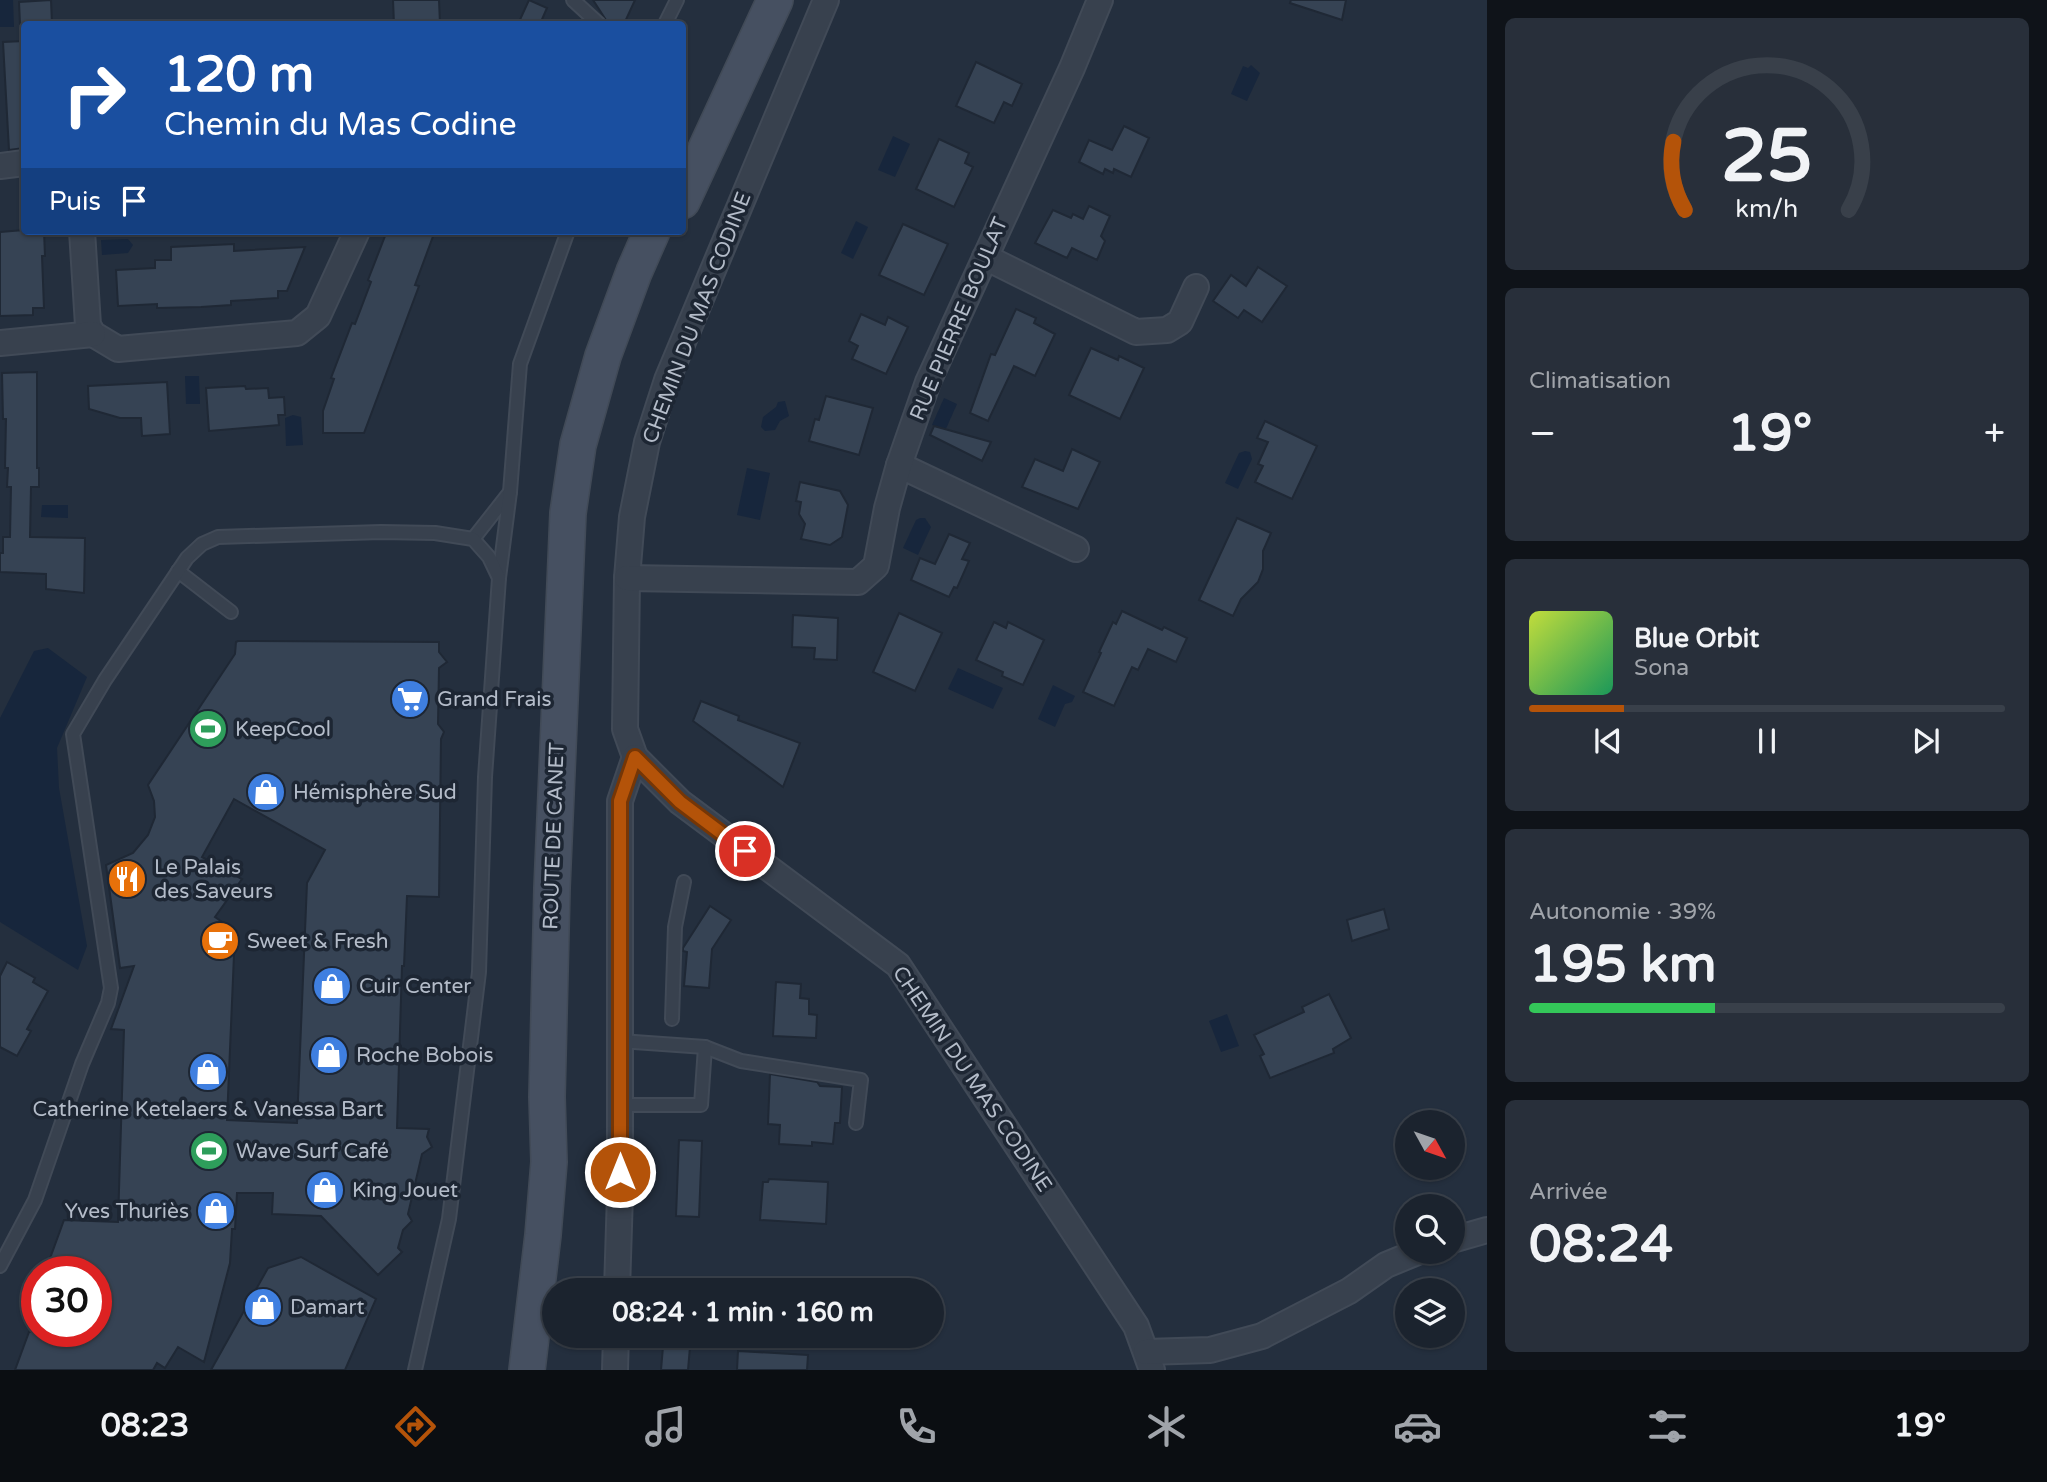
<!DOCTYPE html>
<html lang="fr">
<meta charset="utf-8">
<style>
body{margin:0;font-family:"Varela Round",sans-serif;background:#282f3a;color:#f1f3f6;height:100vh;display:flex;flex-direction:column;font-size:26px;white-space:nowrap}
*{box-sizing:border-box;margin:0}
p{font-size:23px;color:#a0a4aa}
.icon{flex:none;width:38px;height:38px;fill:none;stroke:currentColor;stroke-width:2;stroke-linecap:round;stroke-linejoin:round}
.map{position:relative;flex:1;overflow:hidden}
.panel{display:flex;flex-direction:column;gap:18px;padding:18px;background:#0f1319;width:560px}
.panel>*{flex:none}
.banner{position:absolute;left:21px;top:21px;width:665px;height:214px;border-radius:7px;box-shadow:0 2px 5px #0004,0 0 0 2px #39404a;background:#1a4fa0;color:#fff;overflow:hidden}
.needle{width:46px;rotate:130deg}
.fabs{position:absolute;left:1395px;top:1110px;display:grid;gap:14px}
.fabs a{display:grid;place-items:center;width:70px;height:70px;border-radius:50%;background:#1b232e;box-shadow:0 2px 5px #0004,0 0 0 2px #39404a;font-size:35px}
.speed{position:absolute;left:21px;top:1256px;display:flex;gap:14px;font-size:35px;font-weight:700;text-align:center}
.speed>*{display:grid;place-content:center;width:91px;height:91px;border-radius:50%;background:#1b232e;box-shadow:0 2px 5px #0004,0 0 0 2px #39404a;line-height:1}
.speed .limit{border:10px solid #d22;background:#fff;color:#111}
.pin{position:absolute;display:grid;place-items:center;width:60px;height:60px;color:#fff;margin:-30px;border:4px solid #fff;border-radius:50%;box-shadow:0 2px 7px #0007}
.me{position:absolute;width:77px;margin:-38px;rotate:0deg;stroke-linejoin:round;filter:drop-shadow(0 0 5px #0008)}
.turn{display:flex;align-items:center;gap:24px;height:147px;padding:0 28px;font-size:32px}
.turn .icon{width:91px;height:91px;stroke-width:2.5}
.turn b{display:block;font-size:49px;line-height:60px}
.then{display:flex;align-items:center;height:66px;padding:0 28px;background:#0003;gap:14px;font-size:26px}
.big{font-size:52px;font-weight:700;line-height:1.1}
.panel .tile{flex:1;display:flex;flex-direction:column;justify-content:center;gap:10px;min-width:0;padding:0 24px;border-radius:10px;background:#282f3a}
.panel .dial{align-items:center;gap:0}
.dial svg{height:182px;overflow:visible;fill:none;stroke:#39404a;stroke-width:7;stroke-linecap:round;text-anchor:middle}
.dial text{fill:#f1f3f6;stroke:none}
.song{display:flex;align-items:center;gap:21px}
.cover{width:84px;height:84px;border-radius:10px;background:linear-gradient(135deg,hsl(70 70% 55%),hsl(150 70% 35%))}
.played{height:7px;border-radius:4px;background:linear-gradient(90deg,#b45309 20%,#39404a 20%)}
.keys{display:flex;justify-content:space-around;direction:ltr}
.heat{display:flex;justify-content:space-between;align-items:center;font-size:38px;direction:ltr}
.charge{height:10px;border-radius:5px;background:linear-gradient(90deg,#34c759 39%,#39404a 0)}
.trip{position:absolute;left:542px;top:1278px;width:402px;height:70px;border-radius:35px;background:#1b232e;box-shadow:0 2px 5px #0004,0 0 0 2px #39404a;font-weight:700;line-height:70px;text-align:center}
.tab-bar{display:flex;height:112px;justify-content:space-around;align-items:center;background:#0b0e12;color:#a0a4aa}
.tab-bar .icon{width:49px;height:49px}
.tab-bar .selected{color:#b45309}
.tab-bar b{font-size:32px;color:#f1f3f6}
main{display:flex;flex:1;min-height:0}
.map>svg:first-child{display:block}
.water{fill:#17263c}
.building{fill:#364354;stroke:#1f2835;stroke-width:2;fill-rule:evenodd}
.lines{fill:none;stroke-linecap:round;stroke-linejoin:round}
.service-casing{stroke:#414a57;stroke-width:16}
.minor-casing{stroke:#414a57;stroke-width:28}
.secondary-casing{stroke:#414a57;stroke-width:38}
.service{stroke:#38414e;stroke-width:12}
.minor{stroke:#38414e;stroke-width:24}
.secondary{stroke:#465061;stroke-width:35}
.route-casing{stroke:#753606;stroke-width:18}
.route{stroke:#b45309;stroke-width:12}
.labels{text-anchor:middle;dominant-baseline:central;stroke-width:7;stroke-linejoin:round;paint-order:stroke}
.street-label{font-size:21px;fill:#b4bcc9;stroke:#1d2633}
.poi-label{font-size:21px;fill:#b4bcc9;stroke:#1d2633;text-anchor:start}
</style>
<main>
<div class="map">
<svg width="1487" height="1370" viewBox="0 0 1487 1370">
<rect width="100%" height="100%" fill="#242f3e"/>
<!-- water -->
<g class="water">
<polygon points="0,0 13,0 14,27 0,27"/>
<polygon points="1251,65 1260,73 1247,101 1231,94 1243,66 1248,68"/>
<polygon points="893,136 910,144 895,177 878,170"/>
<polygon points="856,221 868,227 853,259 841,253"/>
<polygon points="128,239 133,245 128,253 102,255 101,240"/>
<polygon points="185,376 199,376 200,404 186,404"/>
<polygon points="944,398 957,404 945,431 932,425"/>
<polygon points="785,401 789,416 780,421 775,430 765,431 761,427 763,417 776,407 778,402"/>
<polygon points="293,415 301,417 303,445 286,446 285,418"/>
<polygon points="1245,451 1250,452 1252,459 1238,489 1225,483 1239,453"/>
<polygon points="747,468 770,473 760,520 737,515"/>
<polygon points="42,505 68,505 68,518 41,517"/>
<polygon points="920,518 925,518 931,527 918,555 903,548 916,520"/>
<polygon points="48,648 87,677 57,748 59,788 87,946 78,970 0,922 0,718 34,651"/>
<polygon points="958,668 1003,688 993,709 948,689"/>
<polygon points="1053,685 1075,696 1072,702 1065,704 1055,727 1038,719"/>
<polygon points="1227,1014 1239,1046 1221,1052 1209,1021"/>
</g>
<!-- building -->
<g class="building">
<polygon points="51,0 52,24 20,24 19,2"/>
<polygon points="393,0 439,0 440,24 394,24"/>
<polygon points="529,0 547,8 540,24 518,24"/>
<polygon points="593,0 635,0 624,24 617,24 606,20"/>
<polygon points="1291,0 1346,0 1342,20 1290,3"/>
<polygon points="24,41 24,148 9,150 3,42"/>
<polygon points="976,62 1022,84 1012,106 1004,102 994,123 956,106"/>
<polygon points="1124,126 1149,138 1131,177 1114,169 1113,173 1105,169 1103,174 1079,162 1089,140 1112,150"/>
<polygon points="939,139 969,153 965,163 973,167 954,207 916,189"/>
<polygon points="1089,206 1110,216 1101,236 1105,241 1097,260 1072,248 1067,258 1035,243 1053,210 1071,218 1073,214 1083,219"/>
<polygon points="903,224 948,244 924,295 879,275"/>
<polygon points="24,230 44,231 45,256 42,256 44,308 33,308 33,315 0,316 0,232"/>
<polygon points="387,231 435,231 415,285 419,286 364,433 323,433 323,411 334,379 331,378 352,323 355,324 371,282 368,280"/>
<polygon points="234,244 234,251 305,247 287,291 278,291 278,298 231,301 231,305 201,307 157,308 157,304 118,306 116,270 155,268 155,260 171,260 171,247"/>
<polygon points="1258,267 1287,286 1262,322 1244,310 1238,318 1213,301 1231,275 1246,286"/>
<polygon points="1016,309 1036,318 1034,323 1055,334 1035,376 1014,366 988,421 970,413 991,354 995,355"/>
<polygon points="861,314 885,325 888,317 908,327 886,374 852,359 858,346 849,341"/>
<polygon points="1091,348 1118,360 1119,356 1144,368 1120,419 1069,395"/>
<polygon points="37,372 37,468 39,468 39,487 31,487 30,537 85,538 84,593 46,589 46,574 0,572 0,553 3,553 3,537 10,537 11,487 7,487 8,468 5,468 6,419 3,419 2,373"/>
<polygon points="167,382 170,434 142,436 141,418 120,418 89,409 88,386"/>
<polygon points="245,386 246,389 268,388 269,398 284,397 285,415 278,415 279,425 209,431 206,388"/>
<polygon points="826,396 873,408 859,455 809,441 815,419 819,420"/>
<polygon points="1265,421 1317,446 1292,499 1255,482 1263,466 1258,464 1268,442 1257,438"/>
<polygon points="934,426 991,442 982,461 930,435"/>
<polygon points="1072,449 1100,462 1078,509 1022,487 1035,459 1063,471"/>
<polygon points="800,482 840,491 848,505 842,537 830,545 801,539 805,524 799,514 801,502 796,501"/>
<polygon points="1237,518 1271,533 1263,551 1263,569 1258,582 1241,599 1233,616 1199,600"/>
<polygon points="949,534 970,543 962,559 969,561 957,588 954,587 949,597 911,580 920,558 935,564"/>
<polygon points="1122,611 1162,630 1164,627 1187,638 1176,662 1148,649 1138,670 1132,667 1114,706 1083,692 1101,653 1099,652 1113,622 1116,624"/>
<polygon points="899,613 942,633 915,691 873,672"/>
<polygon points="793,615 838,618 837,660 814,659 815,648 792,647"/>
<polygon points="994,622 1006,628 1008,622 1044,640 1023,685 1002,676 1003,672 976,660"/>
<path d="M238 641 439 642V652L447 662 439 668 438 724 444 732 441 739 439 897 407 896 404 966H402L397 1128 429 1129 427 1137 432 1147 422 1154 408 1214 412 1221 403 1230 398 1248 402 1252 378 1275 321 1216 272 1214 273 1193H237L235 1229H232L230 1263 204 1362 178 1347 165 1368 157 1363 153 1370H15L29 1332H96V1272H45L64 1220 118 1222 124 1030 111 1029 134 966 120 968 106 865 133 853 148 835 155 817 154 801 148 785 235 654 236 642ZM234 799 325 850 307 883 297 1123 227 1120 235 931 215 917 242 879 202 857Z"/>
<polygon points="701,701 739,716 738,720 800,743 783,787 693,721"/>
<polygon points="710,906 731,920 712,949 709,988 684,986 687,952 683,951 683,948"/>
<polygon points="1384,909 1389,929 1352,941 1347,920"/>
<polygon points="7,962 35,978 33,982 48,991 27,1029 31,1031 17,1056 0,1047 0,976"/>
<polygon points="776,982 801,984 800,998 809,999 809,1014 817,1015 816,1038 773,1036"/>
<polygon points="1329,994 1351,1038 1333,1049 1334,1053 1270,1078 1260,1056 1264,1054 1254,1035 1304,1012 1302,1007"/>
<polygon points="770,1074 817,1082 820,1086 842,1087 840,1123 835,1123 833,1144 812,1142 812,1146 779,1144 780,1125 768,1124"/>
<polygon points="679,1140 702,1141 699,1217 676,1216"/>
<polygon points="769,1179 828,1182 826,1224 760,1220 763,1182 768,1182"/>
<polygon points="301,1257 376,1299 345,1370 211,1370 268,1268"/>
<polygon points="664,1335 691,1335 688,1370 661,1370"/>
<polygon points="738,1351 808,1355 807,1370 737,1370"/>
</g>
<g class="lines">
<defs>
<g id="service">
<polyline points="573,0 599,24"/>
<polyline points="665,24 677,0"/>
<polyline points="473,539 510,492"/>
<polyline points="178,571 231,612"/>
<polyline points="499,578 510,492 520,364 568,231"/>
<polyline points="672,1019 675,927 684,882"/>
<polyline points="705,1047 741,1061 861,1080 856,1123"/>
<polyline points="620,1105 701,1105 705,1047 620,1041"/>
<polyline points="0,1266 35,1200 82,1064 108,1003 111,988 73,734 105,680 187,558 202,544 218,537 381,532 435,533 473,539 489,557 499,578 485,777 479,972 449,1219 415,1370"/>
</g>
<g id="minor">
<polyline points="826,0 667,380 647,442 632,517 627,578 625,729 635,757 680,802 898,965 1136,1326 1152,1370"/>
<polyline points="0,166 24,163"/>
<polyline points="82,231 88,325 93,334 118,349 297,333 318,316 357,231"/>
<polyline points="985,257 1136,332 1167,330 1180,322 1196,287"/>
<polyline points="0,343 93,334"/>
<polyline points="899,465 1076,549"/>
<polyline points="627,578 858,582 876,566 887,508 899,465 928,382 1072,68 1100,0"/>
<polyline points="1452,1240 1487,1230"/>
<polyline points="617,1290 620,1194 620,801 635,757"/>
<polyline points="1146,1352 1210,1350 1262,1336 1349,1291 1386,1265 1420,1251"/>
<polyline points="615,1370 616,1335"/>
</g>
<g id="secondary">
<polyline points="682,201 775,0"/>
<polyline points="527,1370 543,1235 549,1162 547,1097 552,888 568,513 578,445 603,356 634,272 652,231"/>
</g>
</defs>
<!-- service casing -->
<use href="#service" class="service-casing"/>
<!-- minor casing -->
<use href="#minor" class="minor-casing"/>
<!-- secondary casing -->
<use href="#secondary" class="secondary-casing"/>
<!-- service -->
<use href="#service" class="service"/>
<!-- minor -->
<use href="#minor" class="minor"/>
<!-- secondary -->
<use href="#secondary" class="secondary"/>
</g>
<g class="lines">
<defs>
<polyline id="route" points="620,1172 620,801 635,757 680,802 745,851"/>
</defs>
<!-- route casing -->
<use href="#route" class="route-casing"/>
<!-- route -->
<use href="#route" class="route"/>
</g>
<!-- icons -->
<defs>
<symbol id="supermarket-disc" viewBox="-11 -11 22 22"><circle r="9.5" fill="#3f7fe0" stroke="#1d2633"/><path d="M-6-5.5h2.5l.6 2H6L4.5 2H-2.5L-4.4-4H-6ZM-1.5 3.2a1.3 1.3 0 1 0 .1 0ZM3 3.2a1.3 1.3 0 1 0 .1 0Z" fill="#fff"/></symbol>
<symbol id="stadium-disc" viewBox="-11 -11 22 22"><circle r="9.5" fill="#2e9e5b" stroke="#1d2633"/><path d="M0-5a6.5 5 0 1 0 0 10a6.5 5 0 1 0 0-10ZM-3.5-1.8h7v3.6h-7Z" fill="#fff"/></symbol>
<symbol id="shop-disc" viewBox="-11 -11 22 22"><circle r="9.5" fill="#3f7fe0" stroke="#1d2633"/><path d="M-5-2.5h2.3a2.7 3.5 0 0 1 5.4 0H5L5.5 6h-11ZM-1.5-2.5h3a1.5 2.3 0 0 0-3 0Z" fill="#fff"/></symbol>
<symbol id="restaurant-disc" viewBox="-11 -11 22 22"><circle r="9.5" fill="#e8710a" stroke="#1d2633"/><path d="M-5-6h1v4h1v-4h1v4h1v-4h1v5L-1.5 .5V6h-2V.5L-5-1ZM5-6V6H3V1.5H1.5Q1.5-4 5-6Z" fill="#fff"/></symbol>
<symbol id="cafe-disc" viewBox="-11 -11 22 22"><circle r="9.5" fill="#e8710a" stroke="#1d2633"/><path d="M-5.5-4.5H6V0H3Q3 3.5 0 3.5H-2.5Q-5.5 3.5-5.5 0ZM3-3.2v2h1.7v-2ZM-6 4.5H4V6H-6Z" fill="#fff"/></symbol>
</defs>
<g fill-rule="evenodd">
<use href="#supermarket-disc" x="388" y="677" width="44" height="44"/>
<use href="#stadium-disc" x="186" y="707" width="44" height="44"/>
<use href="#shop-disc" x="244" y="770" width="44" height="44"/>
<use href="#restaurant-disc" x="105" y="857" width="44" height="44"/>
<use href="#cafe-disc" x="198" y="919" width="44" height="44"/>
<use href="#shop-disc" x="310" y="964" width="44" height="44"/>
<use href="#shop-disc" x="307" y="1033" width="44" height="44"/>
<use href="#shop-disc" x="186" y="1050" width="44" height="44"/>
<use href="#stadium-disc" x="187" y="1129" width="44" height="44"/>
<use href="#shop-disc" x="303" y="1168" width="44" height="44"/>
<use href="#shop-disc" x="194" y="1189" width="44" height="44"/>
<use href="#shop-disc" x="241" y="1285" width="44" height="44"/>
</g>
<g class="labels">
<!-- street labels -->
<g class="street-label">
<text transform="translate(697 318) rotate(-69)">CHEMIN DU MAS CODINE</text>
<text transform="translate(959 319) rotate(-67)">RUE PIERRE BOULAT</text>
<text transform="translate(554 836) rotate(-88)">ROUTE DE CANET</text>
<text transform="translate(972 1079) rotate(56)">CHEMIN DU MAS CODINE</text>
</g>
<!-- poi labels -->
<g class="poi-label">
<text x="437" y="699">Grand Frais</text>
<text x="235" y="729">KeepCool</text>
<text x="293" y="792">Hémisphère Sud</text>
<text x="154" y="867">Le Palais<tspan x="154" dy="24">des Saveurs</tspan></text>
<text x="247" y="941">Sweet &amp; Fresh</text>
<text x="359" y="986">Cuir Center</text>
<text x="356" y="1055">Roche Bobois</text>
<text x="208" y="1109" text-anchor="middle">Catherine Ketelaers &amp; Vanessa Bart</text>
<text x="236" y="1151">Wave Surf Café</text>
<text x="352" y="1190">King Jouet</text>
<text x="189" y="1211" text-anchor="end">Yves Thuriès</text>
<text x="290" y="1307">Damart</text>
</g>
</g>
</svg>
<div class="fabs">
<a><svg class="needle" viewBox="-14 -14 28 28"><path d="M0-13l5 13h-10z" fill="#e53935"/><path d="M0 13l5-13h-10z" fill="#a0a4aa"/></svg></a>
<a><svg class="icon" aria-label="search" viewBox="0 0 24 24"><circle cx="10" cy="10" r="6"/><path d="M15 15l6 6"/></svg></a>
<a><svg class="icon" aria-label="layers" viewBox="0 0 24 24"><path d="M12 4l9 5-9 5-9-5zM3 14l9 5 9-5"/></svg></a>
</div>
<div class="speed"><div class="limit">30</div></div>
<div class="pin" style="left:745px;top:851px;background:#d93025"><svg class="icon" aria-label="arrive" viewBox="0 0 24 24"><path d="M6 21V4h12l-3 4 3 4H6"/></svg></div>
<svg class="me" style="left:620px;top:1172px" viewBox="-20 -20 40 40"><circle r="17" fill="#b45309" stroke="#fff" stroke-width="3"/><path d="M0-11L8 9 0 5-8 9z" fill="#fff"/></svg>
<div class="trip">08:24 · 1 min · 160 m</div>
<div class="banner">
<div class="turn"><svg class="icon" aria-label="right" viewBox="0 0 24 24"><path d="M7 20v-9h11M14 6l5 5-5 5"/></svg><div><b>120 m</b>Chemin du Mas Codine</div></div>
<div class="then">Puis<svg class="icon" aria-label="arrive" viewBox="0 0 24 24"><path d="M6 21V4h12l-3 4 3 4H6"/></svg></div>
</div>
</div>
<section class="panel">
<div class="tile dial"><svg viewBox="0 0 100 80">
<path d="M14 69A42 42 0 1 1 86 69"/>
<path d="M14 69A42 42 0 0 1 9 39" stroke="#b45309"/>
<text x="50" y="56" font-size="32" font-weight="700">25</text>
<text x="50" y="72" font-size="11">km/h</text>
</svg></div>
<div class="tile"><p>Climatisation</p>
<div class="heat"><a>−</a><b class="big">19°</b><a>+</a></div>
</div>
<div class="tile">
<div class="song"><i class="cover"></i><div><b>Blue Orbit</b><p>Sona</p></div></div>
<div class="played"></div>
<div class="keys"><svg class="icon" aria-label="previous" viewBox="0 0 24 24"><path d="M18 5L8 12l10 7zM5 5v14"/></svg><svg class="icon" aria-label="pause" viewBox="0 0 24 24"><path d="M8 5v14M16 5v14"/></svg><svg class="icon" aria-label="next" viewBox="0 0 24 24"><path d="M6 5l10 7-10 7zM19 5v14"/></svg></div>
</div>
<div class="tile"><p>Autonomie · 39%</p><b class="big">195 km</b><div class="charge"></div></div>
<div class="tile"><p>Arrivée</p><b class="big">08:24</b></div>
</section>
</main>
<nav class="tab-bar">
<b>08:23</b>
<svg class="icon selected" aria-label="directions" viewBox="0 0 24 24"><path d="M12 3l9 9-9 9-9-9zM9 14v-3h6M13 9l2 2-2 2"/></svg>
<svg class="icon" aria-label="music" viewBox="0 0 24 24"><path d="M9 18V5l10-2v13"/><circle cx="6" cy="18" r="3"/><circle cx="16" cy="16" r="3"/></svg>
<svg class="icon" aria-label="phone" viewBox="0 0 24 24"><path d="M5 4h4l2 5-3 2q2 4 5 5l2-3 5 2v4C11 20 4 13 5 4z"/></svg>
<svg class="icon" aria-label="climate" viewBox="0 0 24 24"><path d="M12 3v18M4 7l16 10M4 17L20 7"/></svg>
<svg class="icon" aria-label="car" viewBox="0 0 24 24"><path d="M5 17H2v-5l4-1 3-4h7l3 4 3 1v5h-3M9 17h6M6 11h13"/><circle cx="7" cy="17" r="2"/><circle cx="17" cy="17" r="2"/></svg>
<svg class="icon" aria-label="filters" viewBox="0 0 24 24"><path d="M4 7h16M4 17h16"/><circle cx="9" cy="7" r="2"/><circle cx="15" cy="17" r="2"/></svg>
<b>19°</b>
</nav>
